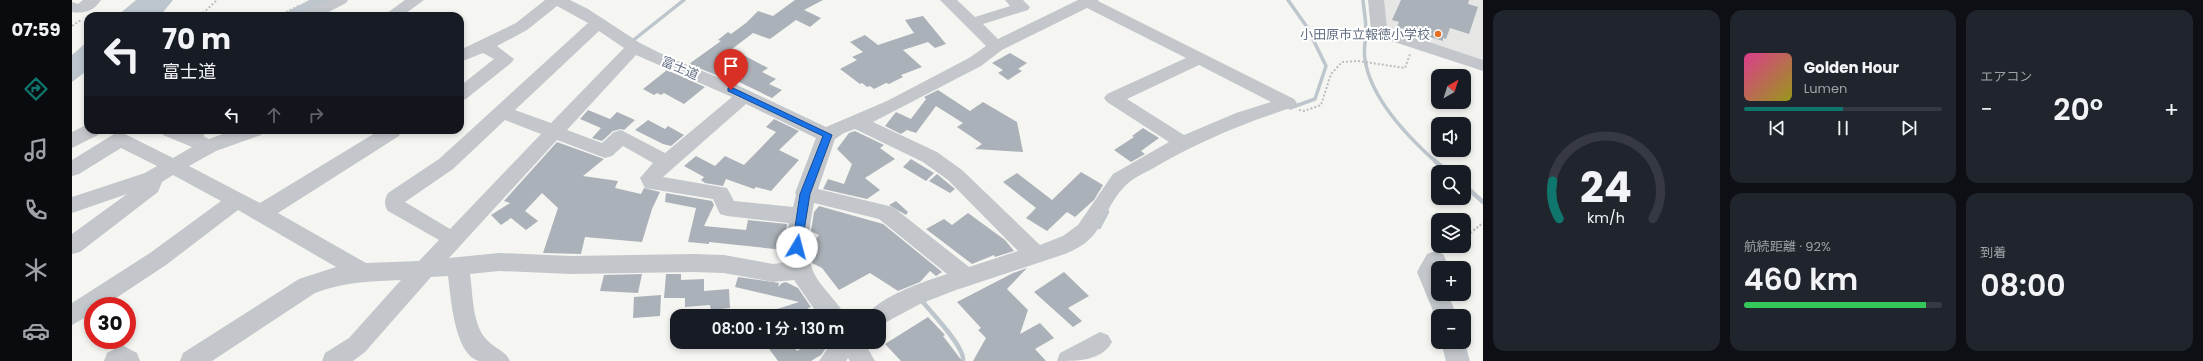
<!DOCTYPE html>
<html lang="ja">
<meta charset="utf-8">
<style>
body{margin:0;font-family:Poppins,"Noto Sans JP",sans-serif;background:#20242c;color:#f1f3f6;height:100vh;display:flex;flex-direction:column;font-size:15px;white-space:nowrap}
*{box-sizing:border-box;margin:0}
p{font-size:13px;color:#9ea1a6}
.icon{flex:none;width:22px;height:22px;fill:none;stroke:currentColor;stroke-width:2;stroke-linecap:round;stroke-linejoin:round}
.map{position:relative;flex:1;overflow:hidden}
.panel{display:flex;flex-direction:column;gap:10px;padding:10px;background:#0d0f14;width:720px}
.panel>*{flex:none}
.banner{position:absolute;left:12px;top:12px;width:380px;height:122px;border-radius:12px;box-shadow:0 2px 6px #0003;background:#171b24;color:#f1f3f6;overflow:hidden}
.needle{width:26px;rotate:39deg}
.fabs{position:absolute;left:1359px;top:69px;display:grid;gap:8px}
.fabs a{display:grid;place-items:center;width:40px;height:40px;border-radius:8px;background:#171b24;box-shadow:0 2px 6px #0003;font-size:20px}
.speed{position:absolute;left:12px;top:297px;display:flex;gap:8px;font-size:20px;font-weight:700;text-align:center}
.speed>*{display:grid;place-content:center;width:52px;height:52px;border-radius:50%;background:#171b24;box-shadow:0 2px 6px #0003;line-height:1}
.speed .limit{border:6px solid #d22;background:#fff;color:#111}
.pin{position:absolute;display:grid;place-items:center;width:34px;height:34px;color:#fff;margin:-41px -17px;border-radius:50% 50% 50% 0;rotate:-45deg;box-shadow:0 0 4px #0007}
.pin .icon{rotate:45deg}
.me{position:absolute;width:44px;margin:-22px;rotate:8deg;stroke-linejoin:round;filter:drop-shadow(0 0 3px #0008)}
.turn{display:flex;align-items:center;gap:14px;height:84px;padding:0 12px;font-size:18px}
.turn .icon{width:52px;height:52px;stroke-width:2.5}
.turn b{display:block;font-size:28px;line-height:34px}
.lanes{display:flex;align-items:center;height:38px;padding:0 12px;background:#0003;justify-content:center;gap:20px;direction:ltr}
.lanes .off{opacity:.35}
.big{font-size:30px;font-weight:600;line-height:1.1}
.panel .card{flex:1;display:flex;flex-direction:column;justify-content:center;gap:6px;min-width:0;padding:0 14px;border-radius:12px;background:#20242c}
.panel .dial{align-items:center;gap:0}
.dial svg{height:104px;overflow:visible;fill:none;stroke:#363941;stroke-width:7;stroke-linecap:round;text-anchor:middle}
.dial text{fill:#f1f3f6;stroke:none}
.song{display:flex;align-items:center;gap:12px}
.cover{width:48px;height:48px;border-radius:6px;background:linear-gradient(135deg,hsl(330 70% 55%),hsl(60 70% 35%))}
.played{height:4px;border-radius:2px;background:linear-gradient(90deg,#0f766e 50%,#363941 50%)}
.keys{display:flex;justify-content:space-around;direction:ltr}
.heat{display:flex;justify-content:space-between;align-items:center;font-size:22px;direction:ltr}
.charge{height:6px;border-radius:3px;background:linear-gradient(90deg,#34c759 92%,#363941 0)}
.panel .tiles{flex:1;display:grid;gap:10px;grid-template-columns:repeat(3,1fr)}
.card:first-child{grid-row:span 2}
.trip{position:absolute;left:598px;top:309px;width:216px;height:40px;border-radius:12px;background:#171b24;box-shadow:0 2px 6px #0003;font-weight:600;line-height:40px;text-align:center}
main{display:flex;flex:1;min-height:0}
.tabs{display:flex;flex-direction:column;width:72px;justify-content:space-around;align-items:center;background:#090b0e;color:#9ea1a6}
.tabs .icon{width:28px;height:28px}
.tabs .selected{color:#0f766e}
.tabs b{font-size:18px;color:#f1f3f6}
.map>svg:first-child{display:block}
.built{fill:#e6e6e5}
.water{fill:#bec6cd}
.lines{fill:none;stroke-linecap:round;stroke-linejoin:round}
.stream-far1{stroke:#bec6cd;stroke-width:3.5}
.stream{stroke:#bec6cd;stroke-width:4.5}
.river{fill:#bec6cd;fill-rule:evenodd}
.building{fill:#abb1b8}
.path-far1{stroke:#bdbec1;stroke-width:2;stroke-dasharray:2 2;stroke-linecap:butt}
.path{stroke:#bdbec1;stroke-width:2.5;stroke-dasharray:2 2;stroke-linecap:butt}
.minor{fill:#c3c6ca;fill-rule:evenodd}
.route{fill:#1a73e8;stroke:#114b97}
.poi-dot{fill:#e56f22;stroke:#fff;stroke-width:1.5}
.labels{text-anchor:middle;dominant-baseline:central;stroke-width:4;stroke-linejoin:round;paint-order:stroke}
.poi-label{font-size:13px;fill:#647083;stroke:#fff;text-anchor:end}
.street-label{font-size:13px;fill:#647083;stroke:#fff}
</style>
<main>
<nav class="tabs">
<b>07:59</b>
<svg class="icon selected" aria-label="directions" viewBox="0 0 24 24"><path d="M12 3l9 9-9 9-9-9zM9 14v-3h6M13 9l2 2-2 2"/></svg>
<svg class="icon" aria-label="music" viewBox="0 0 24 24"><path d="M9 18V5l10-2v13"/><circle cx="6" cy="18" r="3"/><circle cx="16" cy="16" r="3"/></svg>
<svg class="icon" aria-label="phone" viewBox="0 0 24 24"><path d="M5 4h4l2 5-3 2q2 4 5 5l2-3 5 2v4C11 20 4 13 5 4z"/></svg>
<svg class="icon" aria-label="climate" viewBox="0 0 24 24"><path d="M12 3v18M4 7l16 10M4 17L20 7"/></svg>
<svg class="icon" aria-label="car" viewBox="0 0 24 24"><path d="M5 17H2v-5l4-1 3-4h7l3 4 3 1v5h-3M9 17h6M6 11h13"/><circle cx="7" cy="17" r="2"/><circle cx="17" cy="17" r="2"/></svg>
</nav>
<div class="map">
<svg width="1411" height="361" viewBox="0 0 1411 361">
<rect width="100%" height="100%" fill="#f5f6f2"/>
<!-- built -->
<polygon class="built" points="1309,0 1411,0 1411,64 1312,27"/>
<!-- water -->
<g class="water">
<polygon points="64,0 101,0 88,16 45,16"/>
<polygon points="16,41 16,70 0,82 0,55"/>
</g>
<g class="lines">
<!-- stream-far1 -->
<g class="stream-far1">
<polyline points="1216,0 1235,27 1254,66 1243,99 1218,108"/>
<path d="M1291 0C1292 10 1294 21 1294 31 1294 40 1291 49 1293 59 1298 97 1336 137 1364 162"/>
<polyline points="559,42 612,0"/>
</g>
<!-- stream -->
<g class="stream">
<polyline points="1363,161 1376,172"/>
<polyline points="1392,185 1411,202"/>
<polyline points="1027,227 1035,212"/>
<path d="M853 299 850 301C859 312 894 348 891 361"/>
</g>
<!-- river -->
<path class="river" d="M237 0H262C251 16 229 16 212 16L215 12Z"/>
</g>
<!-- building -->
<g class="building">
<polygon points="723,0 751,0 732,10 749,18 738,27 724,20 698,39 681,33 660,49 696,68 690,72 704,79 697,84 710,90 700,98 663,80 661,82 617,64 649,41 646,40 656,32 659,34 674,23 686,11 701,16"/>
<polygon points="1329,0 1397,0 1396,4 1406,7 1397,34 1378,28 1374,39 1371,38 1371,41 1325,27 1327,22 1320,20"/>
<polygon points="851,16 874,44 863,48 856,42 831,50 850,67 829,75 831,77 817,84 814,83 802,89 798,86 795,87 790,83 788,84 768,69 785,60 780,57 791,52 778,42 793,35 806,45 842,33 833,20"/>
<polygon points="938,53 955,63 946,69 950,71 936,80 926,73 931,70 920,63"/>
<polygon points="595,70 633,87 612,104 592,93 589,95 585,93 582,95 571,89"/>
<polygon points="866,90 898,111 911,102 945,122 951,152 903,149 910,144 885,127 891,123 864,106 844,133 835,130 829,134 813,126 824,112 839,119 854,99 852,97"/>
<polygon points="516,110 538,119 545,112 563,120 552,130 549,129 541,131 530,141 520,138 529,128 508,119"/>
<polygon points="702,119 727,131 707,150 727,160 699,191 684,187 682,189 654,179 651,186 633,183 629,180 632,177 612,166 624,156 643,166 653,156 672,165 704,132 694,127"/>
<polygon points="576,120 593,129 596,126 612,135 599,146 591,144 563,130"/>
<polygon points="1071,128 1087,138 1069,151 1073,154 1059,162 1042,150 1062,137 1060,136"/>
<polygon points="783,131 812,145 808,148 823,159 793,178 808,190 795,199 751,189 756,179 772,184 780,164 765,149 777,133"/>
<polygon points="485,142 532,159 511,176 546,181 543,188 569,194 572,188 588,192 580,209 570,242 513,237 509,254 471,253 486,208 470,193 453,211 466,221 454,230 439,218 429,225 419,215 438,203 432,201"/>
<polygon points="839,159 862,173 854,181 831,167"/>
<polygon points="1009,172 1031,185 1022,200 1003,217 995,212 975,231 954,218 964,208 931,182 945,173 980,200"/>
<polygon points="865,174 883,189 878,193 857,181"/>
<polygon points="594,193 640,201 642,205 632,226 674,230 676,220 715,224 712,250 637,242 637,244 616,242 624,208 593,202"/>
<polygon points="824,201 836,212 834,215 817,205"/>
<polygon points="747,206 811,224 870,272 864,276 858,271 848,282 826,291 798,273 767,290 750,268 740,263 738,247 747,235 739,231 742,212"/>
<polygon points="896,213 933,240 942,251 923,257 922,255 900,264 854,229 872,219 880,225"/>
<polygon points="955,268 935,289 956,310 948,334 968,323 982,338 963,349 974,361 901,361 914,338 906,330 909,328 885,302 941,273"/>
<polygon points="992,272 1017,296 996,308 1010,321 1001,327 962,292"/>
<polygon points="570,274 566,293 528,291 532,275"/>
<polygon points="594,274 609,274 609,280 632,279 632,291 657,289 658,308 639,310 638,305 613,307 613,298 592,298"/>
<polygon points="666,277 707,283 706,287 710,283 714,282 726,288 739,307 736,308 742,316 691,316 690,314 727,302 663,287"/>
<polygon points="589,295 588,316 561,318 562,297"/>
<polygon points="856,317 873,335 871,336 890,361 829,361 813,344"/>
<polygon points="692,342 718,342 725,351 740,342 758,342 749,355 739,361 706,361"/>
</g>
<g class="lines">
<!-- path-far1 -->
<g class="path-far1">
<polyline points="128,16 145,0"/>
<polyline points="207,16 228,5"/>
<polyline points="0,26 9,20"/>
<polyline points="1227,110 1232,111 1249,105 1259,74 1270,62 1286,61 1333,68 1338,54"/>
</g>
<!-- path -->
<g class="path">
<polyline points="1392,238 1411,223"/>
<polyline points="1376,250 1381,246"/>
</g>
<!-- minor -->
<g class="minor">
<path d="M11 0H29C22 11 12 14 0 12V2L6 4Z"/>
<polygon points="256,0 276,0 274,3 249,16 229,16 231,13"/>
<polygon points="333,0 352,0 330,16 311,16"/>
<path d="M473 0H498L516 9 568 43 596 57 665 85 754 127 815 101 897 58 914 46 868 0H885L903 17 938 6 933 0H951L958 7 956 10 911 24 926 39 1006 0H1027L1026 1 1222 99 1225 103 1222 107C1174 122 1128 141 1085 166 1075 172 1062 177 1054 185 1027 212 1036 237 993 254L884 290 848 304 807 326V316H795C805 297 854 281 875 274L807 219 742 203C737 230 730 259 748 283 756 294 767 304 773 316H747L722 280 701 282 652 273 621 272 500 274 427 271 398 274C401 294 400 325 415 340 423 349 433 350 438 361 429 361 415 361 407 361 382 354 379 297 376 276L359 277 293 352 281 361H250L253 353 277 338 329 280C299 281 272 282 243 293L140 361H108L111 353 227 279 264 267 166 210 94 265 32 306H21V313L0 325V303L78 253 149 201 101 175 90 182 86 192 8 252 0 254V234L55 194 0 213V197L73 173 85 166 49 148 7 174 0 176V160L42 134 49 132 101 158 120 147 91 135 89 130H136L131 136 137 139 162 130H191L189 135 144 151 117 166 188 203 308 130H329L327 136 206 213 294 263 347 261 367 240 316 211C312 205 312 200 316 193L367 159 516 23 485 6 455 30 425 46 442 59 439 63 394 99 388 101V86L422 59 411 53 388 62V50L444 23ZM1015 8 1114 58 1035 94 1032 98 1035 102 1097 142 1041 174 1006 225 991 236 968 245 890 170 865 152 801 122 909 66 930 50ZM527 31 552 48 479 123 443 110ZM564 55 660 97 593 153 549 130 542 132 530 143 495 130ZM1127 65 1199 102 1164 113 1112 135 1055 99ZM674 104 744 138 723 193 724 195 721 207 662 201 655 188 591 177ZM433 120 469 134 378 229 333 202 381 169ZM783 129 851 162 876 180 946 251 897 267 821 207 746 189 763 139 772 133ZM485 140 533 158 540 156 551 146 581 163 568 178 573 188 641 199 648 214 655 216 717 223 715 240 716 262 701 264 652 255 621 254 500 256 427 253 377 258Z"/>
<polygon points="1296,0 1312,0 1315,28 1411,60 1411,71 1301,35 1299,31"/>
<polygon points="16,124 16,130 28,130 26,135 0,148 0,132"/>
<polygon points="1363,251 1371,254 1374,260 1370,268 1366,268 1366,294 1376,294 1385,316 1366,316 1366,323 1345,272 1355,254"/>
<path d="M1028 332 1036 335 1040 342C1030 361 1005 361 985 361L988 353Z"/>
<polygon points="1392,340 1398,361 1374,361 1369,342 1392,342"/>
<polygon points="760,342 792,342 803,361 778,361 776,358 774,361 747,361"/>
<polygon points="50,345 65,353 68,361 32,361 35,353"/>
</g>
</g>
<!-- route -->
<polygon class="route" points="659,87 760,135 738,194 729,249 725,250 720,247 728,194 751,136 656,91 656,88"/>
<!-- markers -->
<circle class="poi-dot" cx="1366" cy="34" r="4"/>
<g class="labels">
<!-- poi labels -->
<g class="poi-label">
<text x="1358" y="34">小田原市立報徳小学校</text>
</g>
<!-- street labels -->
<g class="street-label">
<text transform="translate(608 68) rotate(23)">富士道</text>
</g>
</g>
</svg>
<div class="fabs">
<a><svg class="needle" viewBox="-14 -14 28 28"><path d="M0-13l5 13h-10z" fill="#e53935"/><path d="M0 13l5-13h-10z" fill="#9ea1a6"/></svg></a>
<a><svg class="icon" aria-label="sound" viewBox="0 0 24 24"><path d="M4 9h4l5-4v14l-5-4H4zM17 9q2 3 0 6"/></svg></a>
<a><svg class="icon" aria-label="search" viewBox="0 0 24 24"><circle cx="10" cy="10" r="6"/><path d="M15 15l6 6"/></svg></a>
<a><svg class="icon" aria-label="layers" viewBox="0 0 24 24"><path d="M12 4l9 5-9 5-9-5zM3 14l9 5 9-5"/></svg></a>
<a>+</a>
<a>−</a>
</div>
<div class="speed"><div class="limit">30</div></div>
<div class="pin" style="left:659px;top:90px;background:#d93025"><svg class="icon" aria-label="arrive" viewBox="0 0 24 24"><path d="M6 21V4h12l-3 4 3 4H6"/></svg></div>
<svg class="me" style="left:725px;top:247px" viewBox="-20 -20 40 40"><circle r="19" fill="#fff"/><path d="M0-13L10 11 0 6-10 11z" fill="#1a73e8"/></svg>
<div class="trip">08:00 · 1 分 · 130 m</div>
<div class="banner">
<div class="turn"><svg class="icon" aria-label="left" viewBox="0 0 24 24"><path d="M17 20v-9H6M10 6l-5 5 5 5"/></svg><div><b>70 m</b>富士道</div></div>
<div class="lanes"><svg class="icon" aria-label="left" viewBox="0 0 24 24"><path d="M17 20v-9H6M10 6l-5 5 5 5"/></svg><svg class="icon off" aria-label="ahead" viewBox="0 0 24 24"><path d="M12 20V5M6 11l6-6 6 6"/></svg><svg class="icon off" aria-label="right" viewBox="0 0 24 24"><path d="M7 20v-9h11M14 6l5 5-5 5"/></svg></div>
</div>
</div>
<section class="panel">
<div class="tiles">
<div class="card dial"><svg viewBox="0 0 100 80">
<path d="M14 69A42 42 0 1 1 86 69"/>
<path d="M14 69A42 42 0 0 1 9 40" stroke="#0f766e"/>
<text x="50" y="56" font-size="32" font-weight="700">24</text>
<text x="50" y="72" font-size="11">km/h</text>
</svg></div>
<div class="card">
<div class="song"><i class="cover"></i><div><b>Golden Hour</b><p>Lumen</p></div></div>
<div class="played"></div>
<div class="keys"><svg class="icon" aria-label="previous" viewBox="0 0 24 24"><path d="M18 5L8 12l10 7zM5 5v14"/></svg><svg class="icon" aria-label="pause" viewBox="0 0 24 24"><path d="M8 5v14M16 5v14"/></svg><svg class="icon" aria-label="next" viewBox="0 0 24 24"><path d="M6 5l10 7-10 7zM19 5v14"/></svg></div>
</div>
<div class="card"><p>エアコン</p>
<div class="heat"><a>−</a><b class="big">20°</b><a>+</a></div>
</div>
<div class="card"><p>航続距離 · 92%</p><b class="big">460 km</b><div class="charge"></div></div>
<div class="card"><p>到着</p><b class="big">08:00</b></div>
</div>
</section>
</main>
